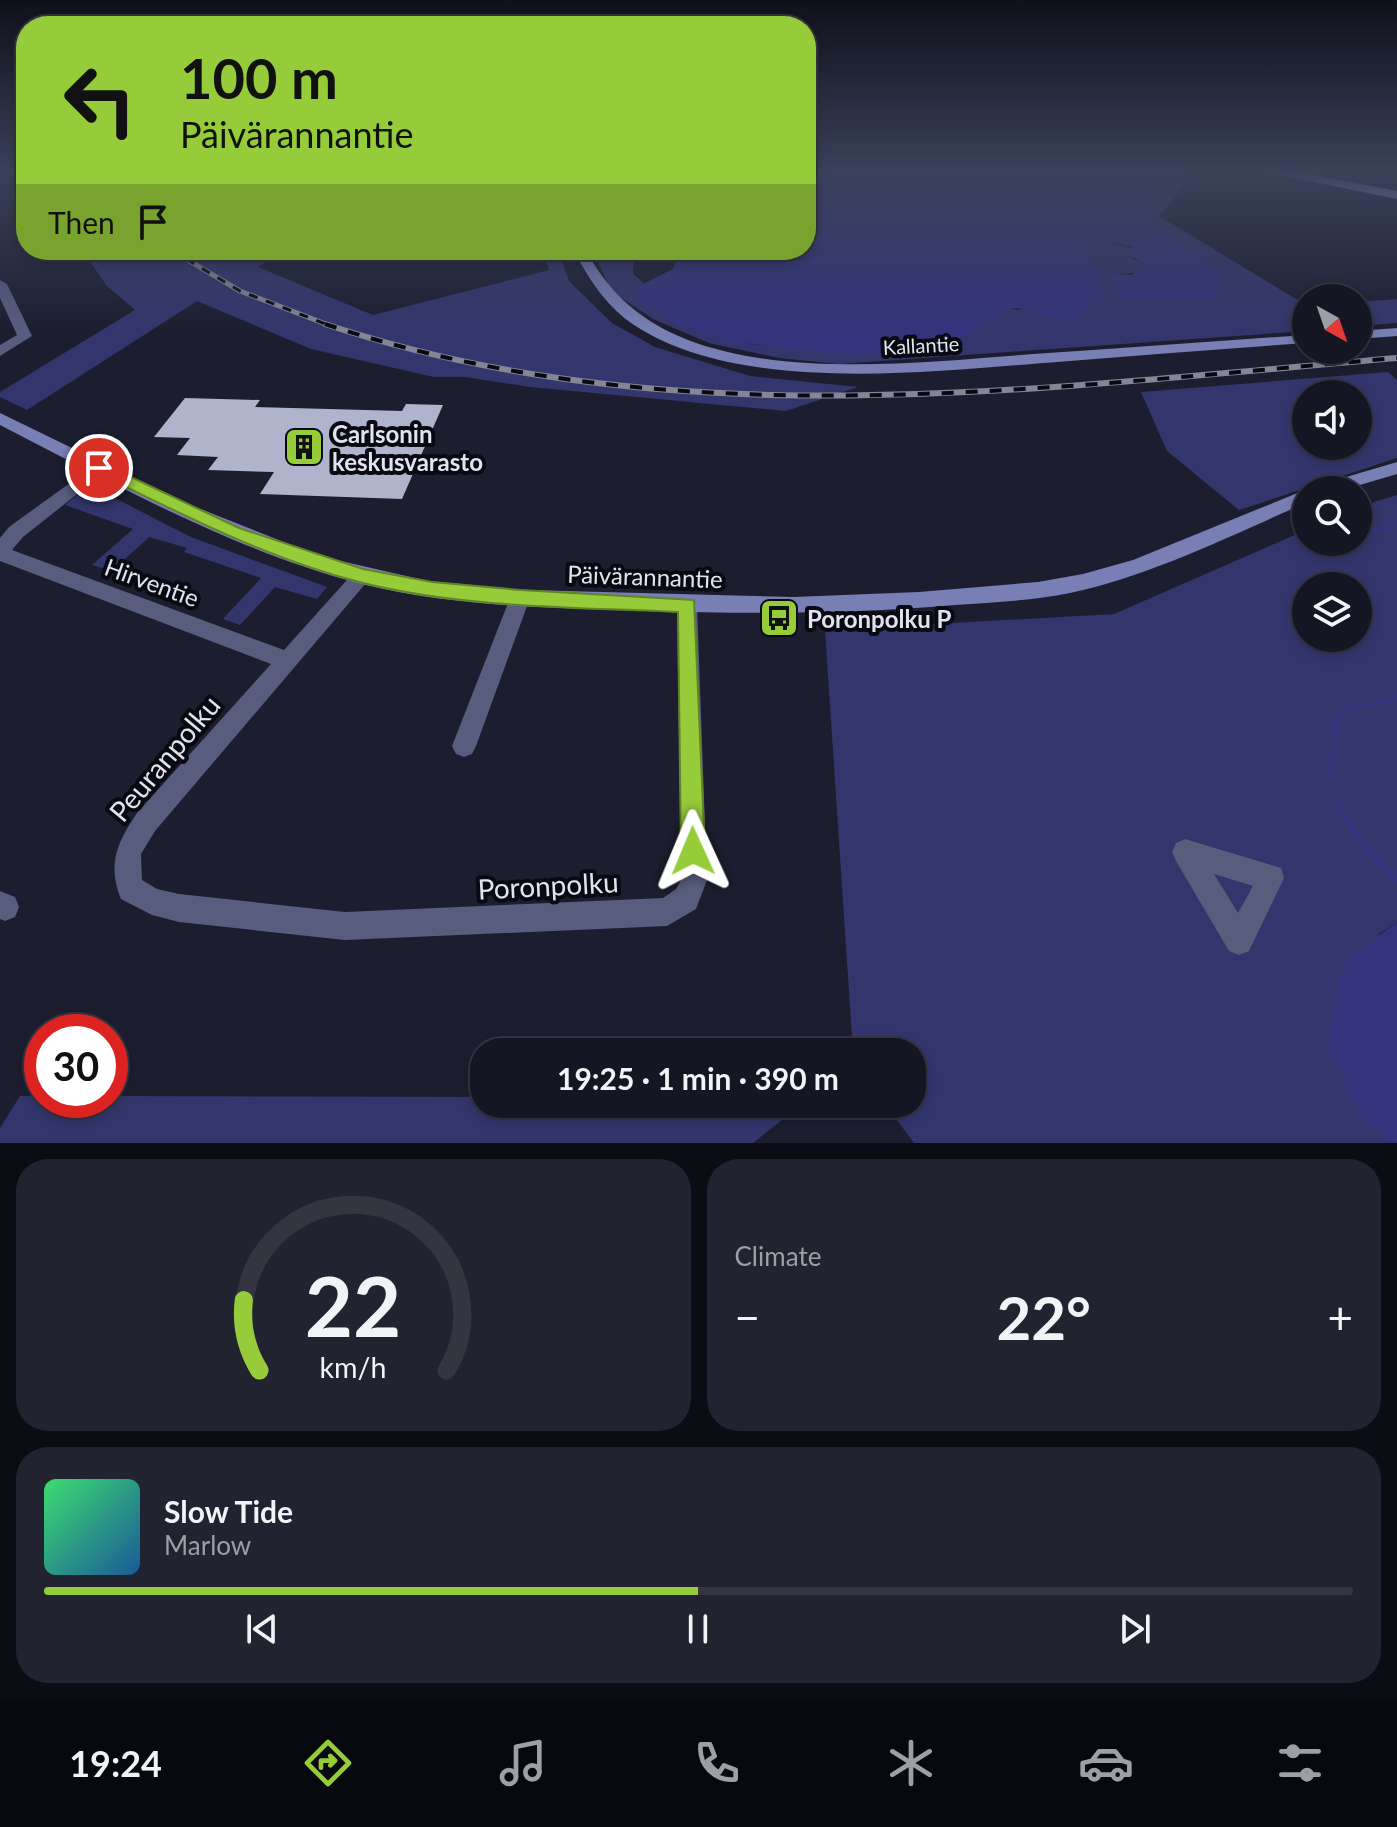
<!DOCTYPE html>
<meta charset="utf-8">
<style>
body{margin:0;font-family:Lato,sans-serif;background:#222331;color:#f1f3f6;height:100vh;display:flex;flex-direction:column;font-size:30px;white-space:nowrap}
*{box-sizing:border-box;margin:0}
p{font-size:26px;color:#9d9fa6}
.icon{flex:none;width:44px;height:44px;fill:none;stroke:currentColor;stroke-width:2;stroke-linecap:round;stroke-linejoin:round}
.map{position:relative;height:1143px;overflow:hidden}
.panel{display:flex;flex-direction:column;gap:16px;padding:16px;background:#0c0c14;flex:1}
.panel>*{flex:none}
.hud{position:absolute;left:16px;top:16px;width:800px;height:244px;border-radius:32px;box-shadow:0 4px 12px #0003,0 0 0 2px #343541;background:#96cc3a;color:#111;overflow:hidden}
.needle{width:52px;rotate:140deg}
.buttons{position:absolute;left:1292px;top:284px;display:grid;gap:16px}
.buttons a{display:grid;place-items:center;width:80px;height:80px;border-radius:50%;background:#151624;box-shadow:0 4px 12px #0003,0 0 0 2px #343541;font-size:40px}
.speed{position:absolute;left:24px;top:1014px;display:flex;gap:16px;font-size:40px;font-weight:700;text-align:center}
.speed>*{display:grid;place-content:center;width:104px;height:104px;border-radius:50%;background:#151624;box-shadow:0 4px 12px #0003,0 0 0 2px #343541;line-height:1}
.speed .limit{border:12px solid #d22;background:#fff;color:#111}
.pin{position:absolute;display:grid;place-items:center;width:68px;height:68px;color:#fff;margin:-34px;border:4px solid #fff;border-radius:50%;box-shadow:0 2px 8px #0007}
.me{position:absolute;width:88px;margin:-44px;rotate:359deg;stroke-linejoin:round;filter:drop-shadow(0 0 6px #0008)}
.turn{display:flex;align-items:center;gap:28px;height:168px;padding:0 32px;font-size:36px}
.turn .icon{width:104px;height:104px;stroke-width:2.5}
.turn b{display:block;font-size:56px;line-height:68px}
.then{display:flex;align-items:center;height:76px;padding:0 32px;background:#0003;gap:16px;font-size:30px}
.big{font-size:60px;font-weight:700;line-height:1.1}
.panel .tile{flex:1;display:flex;flex-direction:column;justify-content:center;gap:12px;min-width:0;padding:0 28px;border-radius:32px;background:#222331}
.panel .dial{align-items:center;gap:0}
.dial svg{height:208px;overflow:visible;fill:none;stroke:#343541;stroke-width:7;stroke-linecap:round;text-anchor:middle}
.dial text{fill:#f1f3f6;stroke:none}
.song{display:flex;align-items:center;gap:24px}
.cover{width:96px;height:96px;border-radius:12px;background:linear-gradient(135deg,hsl(140 70% 55%),hsl(210 70% 35%))}
.played{height:8px;border-radius:4px;background:linear-gradient(90deg,#96cc3a 50%,#343541 50%)}
.keys{display:flex;justify-content:space-around;direction:ltr}
.heat{display:flex;justify-content:space-between;align-items:center;font-size:44px;direction:ltr}
.panel .tiles{flex:1;display:grid;gap:16px;grid-template-columns:1fr 1fr}
.tile:last-child{grid-column:span 2}
.trip{position:absolute;left:470px;top:1038px;width:456px;height:80px;border-radius:32px;background:#151624;box-shadow:0 4px 12px #0003,0 0 0 2px #343541;font-weight:700;line-height:80px;text-align:center}
.tabs{display:flex;height:128px;justify-content:space-around;align-items:center;background:#08090e;color:#9d9fa6}
.tabs .icon{width:56px;height:56px}
.tabs .current{color:#96cc3a}
.tabs b{font-size:36px;color:#f1f3f6}
.map>svg:first-child{display:block}
.green{fill:#33366c;fill-rule:evenodd}
.water{fill:#33347c}
.lines{fill:none;stroke-linecap:round;stroke-linejoin:round}
.stream-far2{stroke:#33347c;stroke-width:4}
.stream-far1{stroke:#33347c;stroke-width:5}
.stream{stroke:#33347c;stroke-width:7}
.building{fill:#afb3cc}
.street{fill:#585c7d;fill-rule:evenodd}
.secondary{fill:#787fb4;fill-rule:evenodd}
.highway{fill:#aab3f5;fill-rule:evenodd}
.rail-far1-casing{stroke:#848695;stroke-width:5}
.rail-casing{stroke:#848695;stroke-width:6}
.rail-far1{stroke:#080911;stroke-width:3;stroke-dasharray:9;stroke-linecap:butt}
.rail{stroke:#080911;stroke-width:4;stroke-dasharray:12;stroke-linecap:butt}
.route{fill:#96cc3a;stroke:#628526;stroke-width:2}
.labels{text-anchor:middle;dominant-baseline:central;stroke-width:8;stroke-linejoin:round;paint-order:stroke}
.far-street-label{font-size:20px;fill:#e1e3f0;stroke:#080911}
.poi-label{font-size:24px;font-weight:bold;fill:#e1e3f0;stroke:#080911;text-anchor:start}
.street-label{font-size:24px;fill:#e1e3f0;stroke:#080911}
.near-street-label{font-size:28px;fill:#e1e3f0;stroke:#080911}
</style>
<div class="map">
<svg width="1397" height="1143" viewBox="0 0 1397 1143">
<rect width="100%" height="100%" fill="#1c1e30"/>
<!-- green -->
<g class="green">
<path d="M1085 171H1179L1188 181 1159 216 1306 305V331L839 364 779 358 709 343 653 319 611 291 593 250H634L633 274 644 283 637 288V298C739 363 794 350 906 329 940 323 976 320 1008 309L1028 310 1099 273 1080 251 1099 240 1133 248 1132 258 1146 265 1138 273 1113 274 1111 278 1153 272 1142 215 1157 194Z"/>
<polygon points="82,250 284,250 258,267 373,315 549,270 543,250 558,250 569,281 612,323 655,347 750,376 858,387 786,411 530,387 465,377 434,377 311,349 197,301 27,410 0,397 0,392 135,310 107,286"/>
<polygon points="1397,299 1397,323 1358,326 1358,302"/>
<path d="M1388 372 1397 380V458L1239 510 1167 451 1141 392ZM1306 394H1358V446H1306Z"/>
<polygon points="89,485 191,537 327,587 317,599 275,587 240,625 223,619 261,578 184,552 187,548 149,537 112,571 92,565 133,529 65,505"/>
<path d="M1397 495V922L1379 934 1381 1132 1391 1143H914L885 1104H912V1052H853L825 630 1114 614 1306 530V542H1358V507ZM1306 586H1358V638H1306Z"/>
<polygon points="20,1096 42,1096 42,1100 110,1100 110,1096 484,1097 484,1104 802,1104 753,1143 0,1143 0,1128"/>
</g>
<!-- water -->
<g class="water">
<polygon points="806,171 1154,171 1159,175 1157,194 1142,216 1225,278 1212,300 1120,299 1111,278 1113,274 1132,275 1146,265 1129,255 1133,247 1099,240 1081,251 1100,273 1103,302 1089,306 1079,318 1058,320 1016,308 1003,311 997,319 949,343 919,353 855,355 731,342 675,323 637,298 637,287 673,269 680,250 806,250"/>
<polygon points="1397,922 1397,1143 1391,1143 1360,1115 1328,1048 1338,979 1348,958"/>
</g>
<g class="lines">
<!-- stream-far2 -->
<polyline class="stream-far2" points="1383,529 1397,522"/>
<!-- stream-far1 -->
<g class="stream-far1">
<polyline points="1358,530 1375,532 1387,527"/>
<polyline points="1328,775 1337,734 1334,722 1341,711 1397,698"/>
</g>
<!-- stream -->
<polyline class="stream" points="1337,805 1373,858 1397,879"/>
</g>
<!-- building -->
<polygon class="building" points="185,398 260,400 255,407 402,411 406,404 443,405 402,499 260,494 274,472 208,470 218,457 177,455 190,438 154,437"/>
<g class="lines">
<!-- street -->
<g class="street">
<polygon points="0,280 7,284 32,336 0,356 0,345 17,335 0,298"/>
<path d="M99 462 108 468 105 472 23 537 12 550 284 650 355 571H369L372 576 155 831 141 854 142 880 157 889 179 894 345 912 663 898 676 889 681 880 677 605 680 599H694L697 605 707 880 696 909 667 926 345 940 179 922 152 915 121 899C107 864 117 843 137 813L271 664 0 561V538L9 527Z"/>
<polygon points="520,590 527,592 530,598 476,746 472,754 464,757 456,754 452,746 510,598 513,592"/>
<path d="M1185 839 1281 868 1284 878 1249 951 1239 955 1229 951 1176 861 1172 852 1176 843ZM1214 874 1253 886 1238 913Z"/>
<polygon points="0,891 15,897 19,907 15,917 5,921 0,919"/>
</g>
<!-- secondary -->
<g class="secondary">
<path d="M574 250H586C609 294 642 322 688 340 787 378 929 362 1033 354 1124 348 1215 341 1306 335V343C1223 349 1140 355 1057 362 934 371 742 396 634 325 607 307 588 279 574 250Z"/>
<polygon points="1397,328 1397,336 1358,339 1358,331"/>
<path d="M0 413 183 502 319 556 428 581 527 590 794 597 919 592 1038 582 1083 574 1133 560 1300 492 1307 490 1306 503C1229 536 1153 575 1070 593 1032 601 993 602 955 605 852 614 750 614 647 611 553 608 454 607 362 584 234 551 117 485 0 425Z"/>
<polygon points="1397,462 1397,474 1343,490 1313,490 1316,486"/>
</g>
<!-- highway -->
<polygon class="highway" points="1262,171 1292,171 1397,191 1397,199"/>
<defs>
<polyline id="rail-far1" points="171,250 240,291 331,326"/>
<path id="rail" d="M325 324C672 439 1041 388 1397 358"/>
</defs>
<!-- rail-far1 casing -->
<use href="#rail-far1" class="rail-far1-casing"/>
<!-- rail casing -->
<use href="#rail" class="rail-casing"/>
<!-- rail-far1 -->
<use href="#rail-far1" class="rail-far1"/>
<!-- rail -->
<use href="#rail" class="rail"/>
</g>
<!-- sky -->
<linearGradient id="sky" x2="0" y2="1"><stop stop-color="#0f101a"/><stop offset="0.52" stop-color="#3a4159"/><stop offset="1" stop-color="#3a4159" stop-opacity="0"/></linearGradient>
<rect width="1397" height="331" fill="url(#sky)"/>
<!-- route -->
<path class="route" d="M99 462 239 528 363 569 432 582 520 590 694 600 705 851 702 859 693 863 685 859 681 851 678 612C573 607 465 608 363 583 268 559 181 514 94 471L91 468Z"/>
<!-- icons -->
<defs>
<symbol id="building-square" viewBox="-11 -11 22 22"><rect x="-9" y="-9" width="18" height="18" rx="4" fill="#96cc3a" stroke="#080911"/><path d="M-4-6H4V6H1V3H-1V6H-4ZM-2.5-4.3h1.7v1.8h-1.7ZM.8-4.3h1.7v1.8H.8ZM-2.5-1h1.7V.8h-1.7ZM.8-1h1.7V.8H.8Z" fill="#111"/></symbol>
<symbol id="bus-square" viewBox="-11 -11 22 22"><rect x="-9" y="-9" width="18" height="18" rx="4" fill="#96cc3a" stroke="#080911"/><path d="M-5-6H5V4H4V6H2V4H-2V6H-4V4H-5ZM-3.5-4V0h7V-4ZM-3.5 1.2v1.5H-2V1.2ZM2 1.2v1.5H3.5V1.2Z" fill="#111"/></symbol>
</defs>
<g fill-rule="evenodd">
<use href="#building-square" x="282" y="425" width="44" height="44"/>
<use href="#bus-square" x="757" y="596" width="44" height="44"/>
</g>
<g class="labels">
<!-- far-street labels -->
<g class="far-street-label">
<text transform="translate(921 345) rotate(-3)">Kallantie</text>
</g>
<!-- poi labels -->
<g class="poi-label">
<text x="332" y="433">Carlsonin<tspan x="332" dy="28">keskusvarasto</tspan></text>
<text x="807" y="618">Poronpolku P</text>
</g>
<!-- street labels -->
<g class="street-label">
<text transform="translate(645 576) rotate(2)">Päivärannantie</text>
<text transform="translate(152 582) rotate(20)">Hirventie</text>
</g>
<!-- near-street labels -->
<g class="near-street-label">
<text transform="translate(164 758) rotate(-50)">Peuranpolku</text>
<text transform="translate(548 885) rotate(-3)">Poronpolku</text>
</g>
</g>
</svg>
<div class="buttons">
<a><svg class="needle" viewBox="-14 -14 28 28"><path d="M0-13l5 13h-10z" fill="#e53935"/><path d="M0 13l5-13h-10z" fill="#9d9fa6"/></svg></a>
<a><svg class="icon" aria-label="sound" viewBox="0 0 24 24"><path d="M4 9h4l5-4v14l-5-4H4zM17 9q2 3 0 6"/></svg></a>
<a><svg class="icon" aria-label="search" viewBox="0 0 24 24"><circle cx="10" cy="10" r="6"/><path d="M15 15l6 6"/></svg></a>
<a><svg class="icon" aria-label="layers" viewBox="0 0 24 24"><path d="M12 4l9 5-9 5-9-5zM3 14l9 5 9-5"/></svg></a>
</div>
<div class="speed"><div class="limit">30</div></div>
<div class="pin" style="left:99px;top:468px;background:#d93025"><svg class="icon" aria-label="arrive" viewBox="0 0 24 24"><path d="M6 21V4h12l-3 4 3 4H6"/></svg></div>
<svg class="me" style="left:693px;top:851px" viewBox="-20 -20 40 40"><path d="M0-17L14 15 0 8-14 15z" fill="#96cc3a" stroke="#fff" stroke-width="4"/></svg>
<div class="trip">19:25 · 1 min · 390 m</div>
<div class="hud">
<div class="turn"><svg class="icon" aria-label="left" viewBox="0 0 24 24"><path d="M17 20v-9H6M10 6l-5 5 5 5"/></svg><div><b>100 m</b>Päivärannantie</div></div>
<div class="then">Then<svg class="icon" aria-label="arrive" viewBox="0 0 24 24"><path d="M6 21V4h12l-3 4 3 4H6"/></svg></div>
</div>
</div>
<section class="panel">
<div class="tiles">
<div class="tile dial"><svg viewBox="0 0 100 80">
<path d="M14 69A42 42 0 1 1 86 69"/>
<path d="M14 69A42 42 0 0 1 8 42" stroke="#96cc3a"/>
<text x="50" y="56" font-size="32" font-weight="700">22</text>
<text x="50" y="72" font-size="11">km/h</text>
</svg></div>
<div class="tile"><p>Climate</p>
<div class="heat"><a>−</a><b class="big">22°</b><a>+</a></div>
</div>
<div class="tile">
<div class="song"><i class="cover"></i><div><b>Slow Tide</b><p>Marlow</p></div></div>
<div class="played"></div>
<div class="keys"><svg class="icon" aria-label="previous" viewBox="0 0 24 24"><path d="M18 5L8 12l10 7zM5 5v14"/></svg><svg class="icon" aria-label="pause" viewBox="0 0 24 24"><path d="M8 5v14M16 5v14"/></svg><svg class="icon" aria-label="next" viewBox="0 0 24 24"><path d="M6 5l10 7-10 7zM19 5v14"/></svg></div>
</div>
</div>
</section>
<nav class="tabs">
<b>19:24</b>
<svg class="icon current" aria-label="directions" viewBox="0 0 24 24"><path d="M12 3l9 9-9 9-9-9zM9 14v-3h6M13 9l2 2-2 2"/></svg>
<svg class="icon" aria-label="music" viewBox="0 0 24 24"><path d="M9 18V5l10-2v13"/><circle cx="6" cy="18" r="3"/><circle cx="16" cy="16" r="3"/></svg>
<svg class="icon" aria-label="phone" viewBox="0 0 24 24"><path d="M5 4h4l2 5-3 2q2 4 5 5l2-3 5 2v4C11 20 4 13 5 4z"/></svg>
<svg class="icon" aria-label="climate" viewBox="0 0 24 24"><path d="M12 3v18M4 7l16 10M4 17L20 7"/></svg>
<svg class="icon" aria-label="car" viewBox="0 0 24 24"><path d="M5 17H2v-5l4-1 3-4h7l3 4 3 1v5h-3M9 17h6M6 11h13"/><circle cx="7" cy="17" r="2"/><circle cx="17" cy="17" r="2"/></svg>
<svg class="icon" aria-label="filters" viewBox="0 0 24 24"><path d="M4 7h16M4 17h16"/><circle cx="9" cy="7" r="2"/><circle cx="15" cy="17" r="2"/></svg>
</nav>
